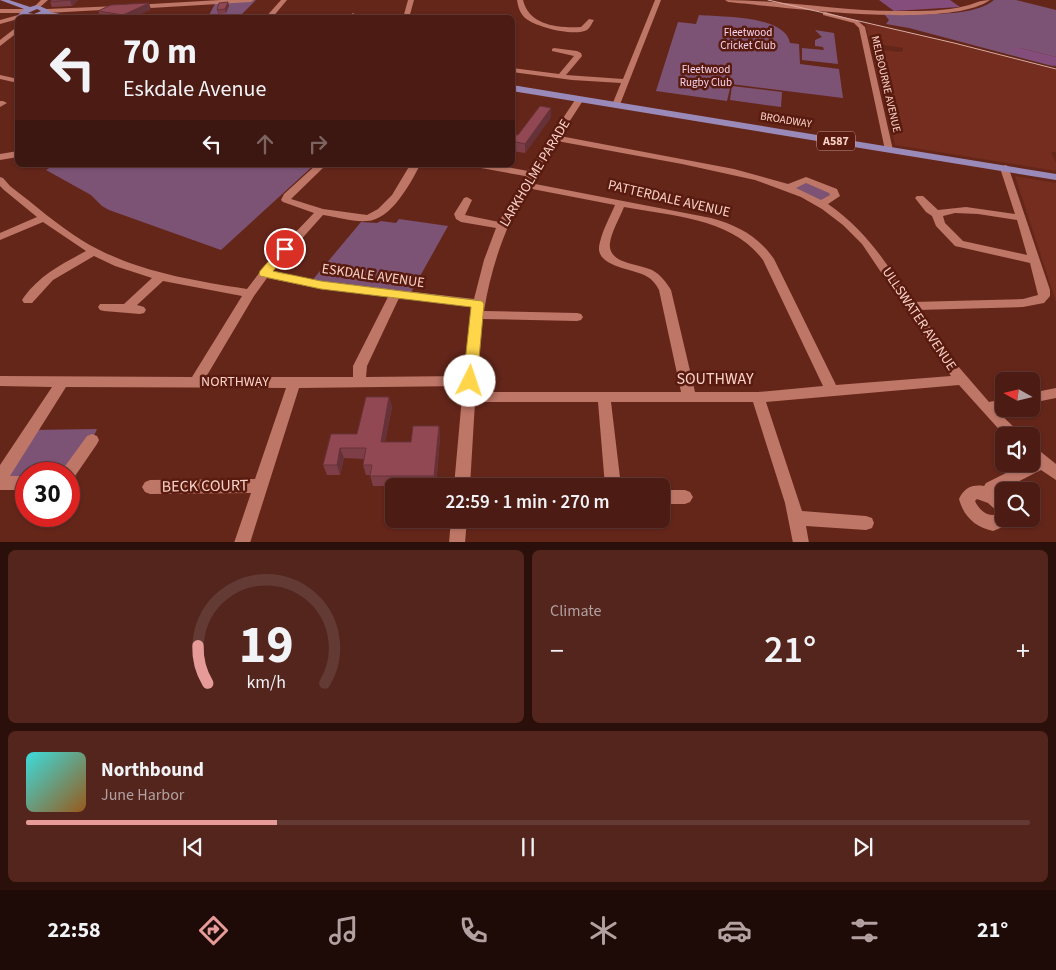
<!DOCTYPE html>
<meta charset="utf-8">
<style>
body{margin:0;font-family:"Source Sans 3",sans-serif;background:#53251d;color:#f1f3f6;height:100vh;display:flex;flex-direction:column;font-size:19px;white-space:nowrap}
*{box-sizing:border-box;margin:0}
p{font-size:16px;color:#b2a1a0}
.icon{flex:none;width:28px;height:28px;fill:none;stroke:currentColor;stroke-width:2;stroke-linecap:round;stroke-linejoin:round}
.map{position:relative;height:542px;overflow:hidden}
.details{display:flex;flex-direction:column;gap:8px;padding:8px;background:#2a0f0b;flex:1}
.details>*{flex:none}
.hud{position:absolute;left:15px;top:15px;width:500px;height:152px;border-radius:8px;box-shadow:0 1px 4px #0004,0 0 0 1px #633a34;background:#4c1c14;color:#f1f3f6;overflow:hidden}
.needle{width:32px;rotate:278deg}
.buttons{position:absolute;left:995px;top:372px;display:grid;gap:10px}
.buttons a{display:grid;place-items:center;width:45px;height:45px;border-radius:8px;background:#4c1c14;box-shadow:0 1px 4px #0004,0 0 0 1px #633a34;font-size:25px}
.speed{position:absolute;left:15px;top:462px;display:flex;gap:10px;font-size:25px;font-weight:700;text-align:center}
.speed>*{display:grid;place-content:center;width:65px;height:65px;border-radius:50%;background:#4c1c14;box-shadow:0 1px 4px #0004,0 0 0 1px #633a34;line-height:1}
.speed .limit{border:8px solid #d22;background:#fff;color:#111}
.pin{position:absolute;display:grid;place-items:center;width:42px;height:42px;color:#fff;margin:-21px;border:2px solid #fff;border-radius:50%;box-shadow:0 1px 5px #0007}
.me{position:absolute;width:55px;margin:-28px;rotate:4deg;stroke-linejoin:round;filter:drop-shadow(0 0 4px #0008)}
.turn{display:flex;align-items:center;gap:18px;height:105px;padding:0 25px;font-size:22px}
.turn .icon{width:65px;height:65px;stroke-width:2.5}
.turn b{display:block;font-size:35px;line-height:42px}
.lanes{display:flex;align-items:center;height:48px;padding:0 25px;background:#0003;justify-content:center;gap:25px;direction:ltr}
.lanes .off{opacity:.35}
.big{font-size:38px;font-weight:600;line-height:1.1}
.details .widget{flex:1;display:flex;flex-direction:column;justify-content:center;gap:8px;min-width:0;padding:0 18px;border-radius:8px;background:#53251d}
.details .dial{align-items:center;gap:0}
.dial svg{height:130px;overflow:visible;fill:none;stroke:#633a34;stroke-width:7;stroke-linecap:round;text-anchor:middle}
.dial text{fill:#f1f3f6;stroke:none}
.song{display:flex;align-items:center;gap:15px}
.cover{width:60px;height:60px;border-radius:8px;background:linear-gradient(135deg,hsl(180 70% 55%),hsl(30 70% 35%))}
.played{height:5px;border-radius:2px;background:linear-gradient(90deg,#e69b98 25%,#633a34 25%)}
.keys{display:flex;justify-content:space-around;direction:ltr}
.heat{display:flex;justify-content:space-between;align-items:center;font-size:28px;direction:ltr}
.details .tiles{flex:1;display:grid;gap:8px;grid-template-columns:1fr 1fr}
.widget:last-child{grid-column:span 2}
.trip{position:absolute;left:385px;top:478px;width:285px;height:50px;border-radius:8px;background:#4c1c14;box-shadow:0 1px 4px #0004,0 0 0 1px #633a34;font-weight:600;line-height:50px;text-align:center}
.tabs{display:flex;height:80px;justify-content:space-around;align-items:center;background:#1e0b08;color:#b2a1a0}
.tabs .icon{width:35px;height:35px}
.tabs .current{color:#e69b98}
.tabs b{font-size:22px;color:#f1f3f6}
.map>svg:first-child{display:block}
.built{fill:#742d1f}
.green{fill:#7c5375}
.forest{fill:#854d7c}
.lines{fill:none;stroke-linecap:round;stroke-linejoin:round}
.minor{fill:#be7667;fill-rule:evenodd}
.major{fill:#9a8ab9;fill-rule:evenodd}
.tram{stroke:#daada4;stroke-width:1}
.wall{fill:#7e3e47}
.shaded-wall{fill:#663239}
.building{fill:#924852;stroke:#663239}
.route{fill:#ffd54a;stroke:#a68a30}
.labels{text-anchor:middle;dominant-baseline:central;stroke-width:5;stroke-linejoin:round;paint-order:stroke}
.far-park-label{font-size:11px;fill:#f7d5f1;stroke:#591b0f}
.far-street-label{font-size:11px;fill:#fad2c9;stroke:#591b0f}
.shield{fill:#591b0f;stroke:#ca9b91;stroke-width:1}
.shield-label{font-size:12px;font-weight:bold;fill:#fad2c9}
.street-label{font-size:14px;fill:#fad2c9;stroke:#591b0f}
.near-street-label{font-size:16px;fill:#fad2c9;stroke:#591b0f}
</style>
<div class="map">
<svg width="1056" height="543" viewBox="0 0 1056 543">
<rect width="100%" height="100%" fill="#65261a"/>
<!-- built -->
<g class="built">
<polygon points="865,23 961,45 1056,70 1056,152 1051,152 1056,163 1056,171 895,145 886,109 888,106 886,97 882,95 872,49 900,52 903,51 903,48 870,43"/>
<polygon points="1015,176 1056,183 1056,302"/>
</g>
<!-- green -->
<g class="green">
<polygon points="256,0 239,17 208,17 216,2"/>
<path d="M994 0H1016L1056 10V57L1020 48 1056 67 909 28 886 24 889 20 884 14C914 13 971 19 994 0Z"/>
<path d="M699 15C721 17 785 15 790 43L799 44 800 64 839 69 843 98 731 84 727 101 656 91 678 22 696 24Z"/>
<polygon points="815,30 834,33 838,64 802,60 802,48 824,50 823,47 815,46 815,40 822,37"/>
<polygon points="732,86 782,92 781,107 730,100"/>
<polygon points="54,165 314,165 221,250 109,210 102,206 91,195 46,170"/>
<polygon points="803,180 834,191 822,204 790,187"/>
<polygon points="399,219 448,226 409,296 310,283 361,222 377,223 381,221 396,223"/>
<polygon points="97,429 92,440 68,474 26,474 26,483 0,483 32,430"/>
</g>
<!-- forest -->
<g class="forest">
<polygon points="879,0 950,0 960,7 894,11"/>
<polygon points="1020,48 1056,57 1056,66 1021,57 1010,49"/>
</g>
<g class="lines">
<!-- minor -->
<g class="minor">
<polygon points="41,0 48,0 39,8 35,8 35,6"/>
<polygon points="220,0 254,0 251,2 134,9 131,7 134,5"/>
<polygon points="281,0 287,0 272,18 265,18"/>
<polygon points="408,0 414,0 409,18 403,18"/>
<path d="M517 0H523C529 26 559 28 581 27L589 19 594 20C592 23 590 28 587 30 574 37 536 27 525 18 520 13 518 7 517 0Z"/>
<polygon points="655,0 661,0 619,107 612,105 621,83 572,80 512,72 512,68 559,74 574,56 552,51 552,49 554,48 577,51 581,53 582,56 566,75 623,79"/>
<path d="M725 0C785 0 844 12 904 11 924 11 945 11 965 6 974 4 980 0 990 0 948 30 783 7 728 2Z"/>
<polygon points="118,6 121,8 120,9 47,13 44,11 47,9"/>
<polygon points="0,9 26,9 29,11 26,13 0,13"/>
<polygon points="825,12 858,21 865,27 893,150 892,152 886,152 885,150 859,28 854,23 823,15 823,13"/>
<polygon points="353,13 356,15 354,18 347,18"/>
<polygon points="22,14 24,15 24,17 18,18 18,19 0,24 0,20"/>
<polygon points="18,26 18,32 0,46 0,40"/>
<polygon points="0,75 18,79 18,83 0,79"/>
<path d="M577 97 584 99 560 136 734 169 788 184 806 177 837 189 840 196 828 204C868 232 886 263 912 302L1023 299 1038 295 1030 263 955 246 936 226 932 216 926 212 915 198 917 196H923L938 210 966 207 1015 214 1000 168 1005 165 1008 166 1050 290V296L1044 303 1023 307 918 310 957 365 989 402 1004 399V409H1006L997 411 1019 432 1021 436H1005L959 385 766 402 802 511 866 516 872 518 874 523 872 528 866 530 806 526 809 543H793L785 503 753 402H611L621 486H605L598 402H475L470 486H454L463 386 299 388 250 543H234L251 493 150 494 145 492 142 487 145 482 150 480 255 479 286 388 66 387 10 476H26V490H0V465L52 387 0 386V376L192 377 242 296 163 281 137 305 144 307 146 310 144 313 140 314 104 311 100 310 98 307 100 304H124L152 278 115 266 94 256 53 280 32 303H24L22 300 24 297C40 275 62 264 86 251L43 222 0 240V233L37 217 4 190 0 186V177L3 178 10 186C35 205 57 225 83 241 133 271 190 280 247 289L270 259 314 213 283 202 281 200 284 194 316 165H326L291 199 323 209 367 215 378 209 392 195 410 165H420C410 184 391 220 367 221 353 222 337 217 323 215L272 272 321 281 474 299 484 260 496 228 461 222 456 219 454 214 464 198 467 197 472 200 465 215 499 222 525 176 481 168 476 165H497L528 171ZM557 141 682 164 755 180 801 197 822 209 843 225 862 244 951 376 836 385 774 259C758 236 737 225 711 218L530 183ZM806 183 829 193 830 195 821 200 796 188ZM527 188 615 205C610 217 603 229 600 242 592 267 632 268 646 276 652 279 656 284 659 290L681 392H476L482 319 577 321 581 320 583 317 581 314 577 313 484 311C491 267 505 227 527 188ZM624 207C672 216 732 218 763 260L823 386 758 392H695L671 290C666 282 661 275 652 270 640 264 607 264 610 243 611 233 620 217 624 207ZM955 213 978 214 1017 220 1027 255 963 241 945 223 943 216ZM267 278 321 289 388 297 353 366V377H206L254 296ZM399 298 472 307 464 376 366 377 367 366Z"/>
<polygon points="0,101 3,101 7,103 0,107"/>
<polygon points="18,151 18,157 0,160 0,154"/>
<polygon points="1056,388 1056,398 1031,403 1031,393"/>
<polygon points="92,434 97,436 99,440 97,444 73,479 69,480 69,474 61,474 63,469 87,436"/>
<path d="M1031 446 1036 448 1056 464V480L1041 470 998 492 1004 496V519H1012L1010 524 993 531C975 527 964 517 959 499 964 488 972 484 984 486L986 483 1024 464H1031ZM977 499 988 503 999 513C989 519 979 510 975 501Z"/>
<polygon points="661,490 685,490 690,492 693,497 690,502 685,504 661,504"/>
<polygon points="451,519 467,519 465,543 449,543"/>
</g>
<!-- major -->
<g class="major">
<path d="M0 0H9L30 7 37 5 49 10 50 12 80 18C69 18 58 16 47 15 37 15 28 21 18 15L24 9ZM37 9 41 11 34 14 28 13Z"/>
<polygon points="512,85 1056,174 1056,180 512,91"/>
</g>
<!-- tram -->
<polyline class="tram" points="768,0 954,43 1056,69"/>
</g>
<!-- wall -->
<g class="wall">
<polygon points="52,0 78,0 72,6 52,7 50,2"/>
<polygon points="228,2 229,6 226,13 218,14 217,10"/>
<polygon points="151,9 133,18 101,17 98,11"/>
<polygon points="551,117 525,153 512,151 512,134 518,135"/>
<polygon points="389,397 392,407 385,442 411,442 439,426 440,437 436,486 373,486 370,475 366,475 363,465 364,459 344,458 340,475 327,475 323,465 357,434"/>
</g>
<!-- shaded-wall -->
<g class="shaded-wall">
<polygon points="71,0 78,0 72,6 70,1"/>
<polygon points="228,2 229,6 226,13 225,9"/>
<polygon points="149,3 151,9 133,18 124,18 123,15"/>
<polygon points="551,108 551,117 525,153 525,144"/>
<polygon points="389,397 392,407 383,452 381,442"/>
<polygon points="439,426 440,437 436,486 434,476"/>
<polygon points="340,448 344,458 340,475 337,465"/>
</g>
<!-- building -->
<g class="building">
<polygon points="52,0 71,0 50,2"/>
<polygon points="228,2 225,9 217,10 219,3"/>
<polygon points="149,3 123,15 98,11 111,5"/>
<polygon points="540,106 551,108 525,144 512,141 512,134 518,135"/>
<polygon points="366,397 389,397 381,442 411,442 413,426 439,426 434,476 370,476 372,465 363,465 366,448 340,448 337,465 323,465 331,434 357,434"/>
</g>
<!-- route -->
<polygon class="route" points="285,246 291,249 273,271 321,281 482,301 484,304 477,381 475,385 470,386 465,385 463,381 471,307 321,289 260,276 259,274 260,271 281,247"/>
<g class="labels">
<!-- far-park labels -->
<g class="far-park-label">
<text x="748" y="32">Fleetwood<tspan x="748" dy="13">Cricket Club</tspan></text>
<text x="706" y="69">Fleetwood<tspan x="706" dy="13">Rugby Club</tspan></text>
</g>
<!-- far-street labels -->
<g class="far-street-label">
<text transform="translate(886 84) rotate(77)">MELBOURNE AVENUE</text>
<text transform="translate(786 120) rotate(9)">BROADWAY</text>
</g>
<!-- shield labels -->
<rect class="shield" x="817" y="131.5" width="38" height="19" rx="4"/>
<g class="shield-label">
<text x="836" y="141">A587</text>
</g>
<!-- street labels -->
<g class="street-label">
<text transform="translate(535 173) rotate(-59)">LARKHOLME PARADE</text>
<text transform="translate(669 199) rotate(13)">PATTERDALE AVENUE</text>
<text transform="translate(373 276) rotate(8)">ESKDALE AVENUE</text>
<text transform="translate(919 319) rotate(56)">ULLSWATER AVENUE</text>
<text x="235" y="382">NORTHWAY</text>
</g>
<!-- near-street labels -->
<g class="near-street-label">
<text x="715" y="379">SOUTHWAY</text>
<text transform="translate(205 486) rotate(-1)">BECK COURT</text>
</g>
</g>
</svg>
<div class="buttons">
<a><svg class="needle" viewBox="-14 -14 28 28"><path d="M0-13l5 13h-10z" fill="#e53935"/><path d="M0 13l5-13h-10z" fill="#b2a1a0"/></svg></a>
<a><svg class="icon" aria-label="sound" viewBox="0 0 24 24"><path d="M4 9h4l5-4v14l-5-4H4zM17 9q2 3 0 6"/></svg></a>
<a><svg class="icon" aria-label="search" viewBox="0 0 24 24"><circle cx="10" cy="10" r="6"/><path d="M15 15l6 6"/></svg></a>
</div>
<div class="speed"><div class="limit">30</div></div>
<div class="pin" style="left:285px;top:249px;background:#d93025"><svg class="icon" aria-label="arrive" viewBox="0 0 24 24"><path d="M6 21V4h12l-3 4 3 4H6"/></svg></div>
<svg class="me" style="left:470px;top:381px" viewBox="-20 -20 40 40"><circle r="19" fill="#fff"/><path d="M0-13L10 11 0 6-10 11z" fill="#ffd54a"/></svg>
<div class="trip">22:59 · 1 min · 270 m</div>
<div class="hud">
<div class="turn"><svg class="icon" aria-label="left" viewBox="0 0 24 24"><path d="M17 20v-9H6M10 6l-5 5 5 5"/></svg><div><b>70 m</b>Eskdale Avenue</div></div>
<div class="lanes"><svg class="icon" aria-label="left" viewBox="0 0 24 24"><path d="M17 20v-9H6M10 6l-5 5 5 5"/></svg><svg class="icon off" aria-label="ahead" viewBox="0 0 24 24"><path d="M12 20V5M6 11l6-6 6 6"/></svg><svg class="icon off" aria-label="right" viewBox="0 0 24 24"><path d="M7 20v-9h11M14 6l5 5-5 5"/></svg></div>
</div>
</div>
<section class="details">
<div class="tiles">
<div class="widget dial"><svg viewBox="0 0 100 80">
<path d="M14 69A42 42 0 1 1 86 69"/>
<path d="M14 69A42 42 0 0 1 8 46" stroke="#e69b98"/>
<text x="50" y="56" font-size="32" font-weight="700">19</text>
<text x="50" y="72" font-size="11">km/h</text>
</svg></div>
<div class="widget"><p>Climate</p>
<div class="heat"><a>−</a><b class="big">21°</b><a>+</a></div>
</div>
<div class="widget">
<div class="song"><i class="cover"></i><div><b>Northbound</b><p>June Harbor</p></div></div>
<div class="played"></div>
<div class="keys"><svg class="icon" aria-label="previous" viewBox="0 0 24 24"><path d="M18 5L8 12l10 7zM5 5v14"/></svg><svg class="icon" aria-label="pause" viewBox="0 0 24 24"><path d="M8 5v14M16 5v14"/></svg><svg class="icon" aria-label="next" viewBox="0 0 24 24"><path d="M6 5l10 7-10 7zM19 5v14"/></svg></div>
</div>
</div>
</section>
<nav class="tabs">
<b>22:58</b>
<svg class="icon current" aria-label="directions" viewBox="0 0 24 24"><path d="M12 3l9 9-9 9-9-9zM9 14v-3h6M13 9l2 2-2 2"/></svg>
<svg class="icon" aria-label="music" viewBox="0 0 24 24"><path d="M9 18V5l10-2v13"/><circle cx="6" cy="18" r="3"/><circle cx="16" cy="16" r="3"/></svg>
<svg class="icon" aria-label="phone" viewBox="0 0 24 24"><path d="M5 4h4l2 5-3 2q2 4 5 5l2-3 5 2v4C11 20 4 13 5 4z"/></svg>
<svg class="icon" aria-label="climate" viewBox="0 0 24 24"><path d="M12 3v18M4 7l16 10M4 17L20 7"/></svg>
<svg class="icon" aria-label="car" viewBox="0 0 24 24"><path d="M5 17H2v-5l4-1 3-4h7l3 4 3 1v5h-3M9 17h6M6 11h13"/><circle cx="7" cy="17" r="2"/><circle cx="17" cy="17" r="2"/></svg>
<svg class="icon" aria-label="filters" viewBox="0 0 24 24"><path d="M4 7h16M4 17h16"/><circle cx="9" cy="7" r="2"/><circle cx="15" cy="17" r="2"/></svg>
<b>21°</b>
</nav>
